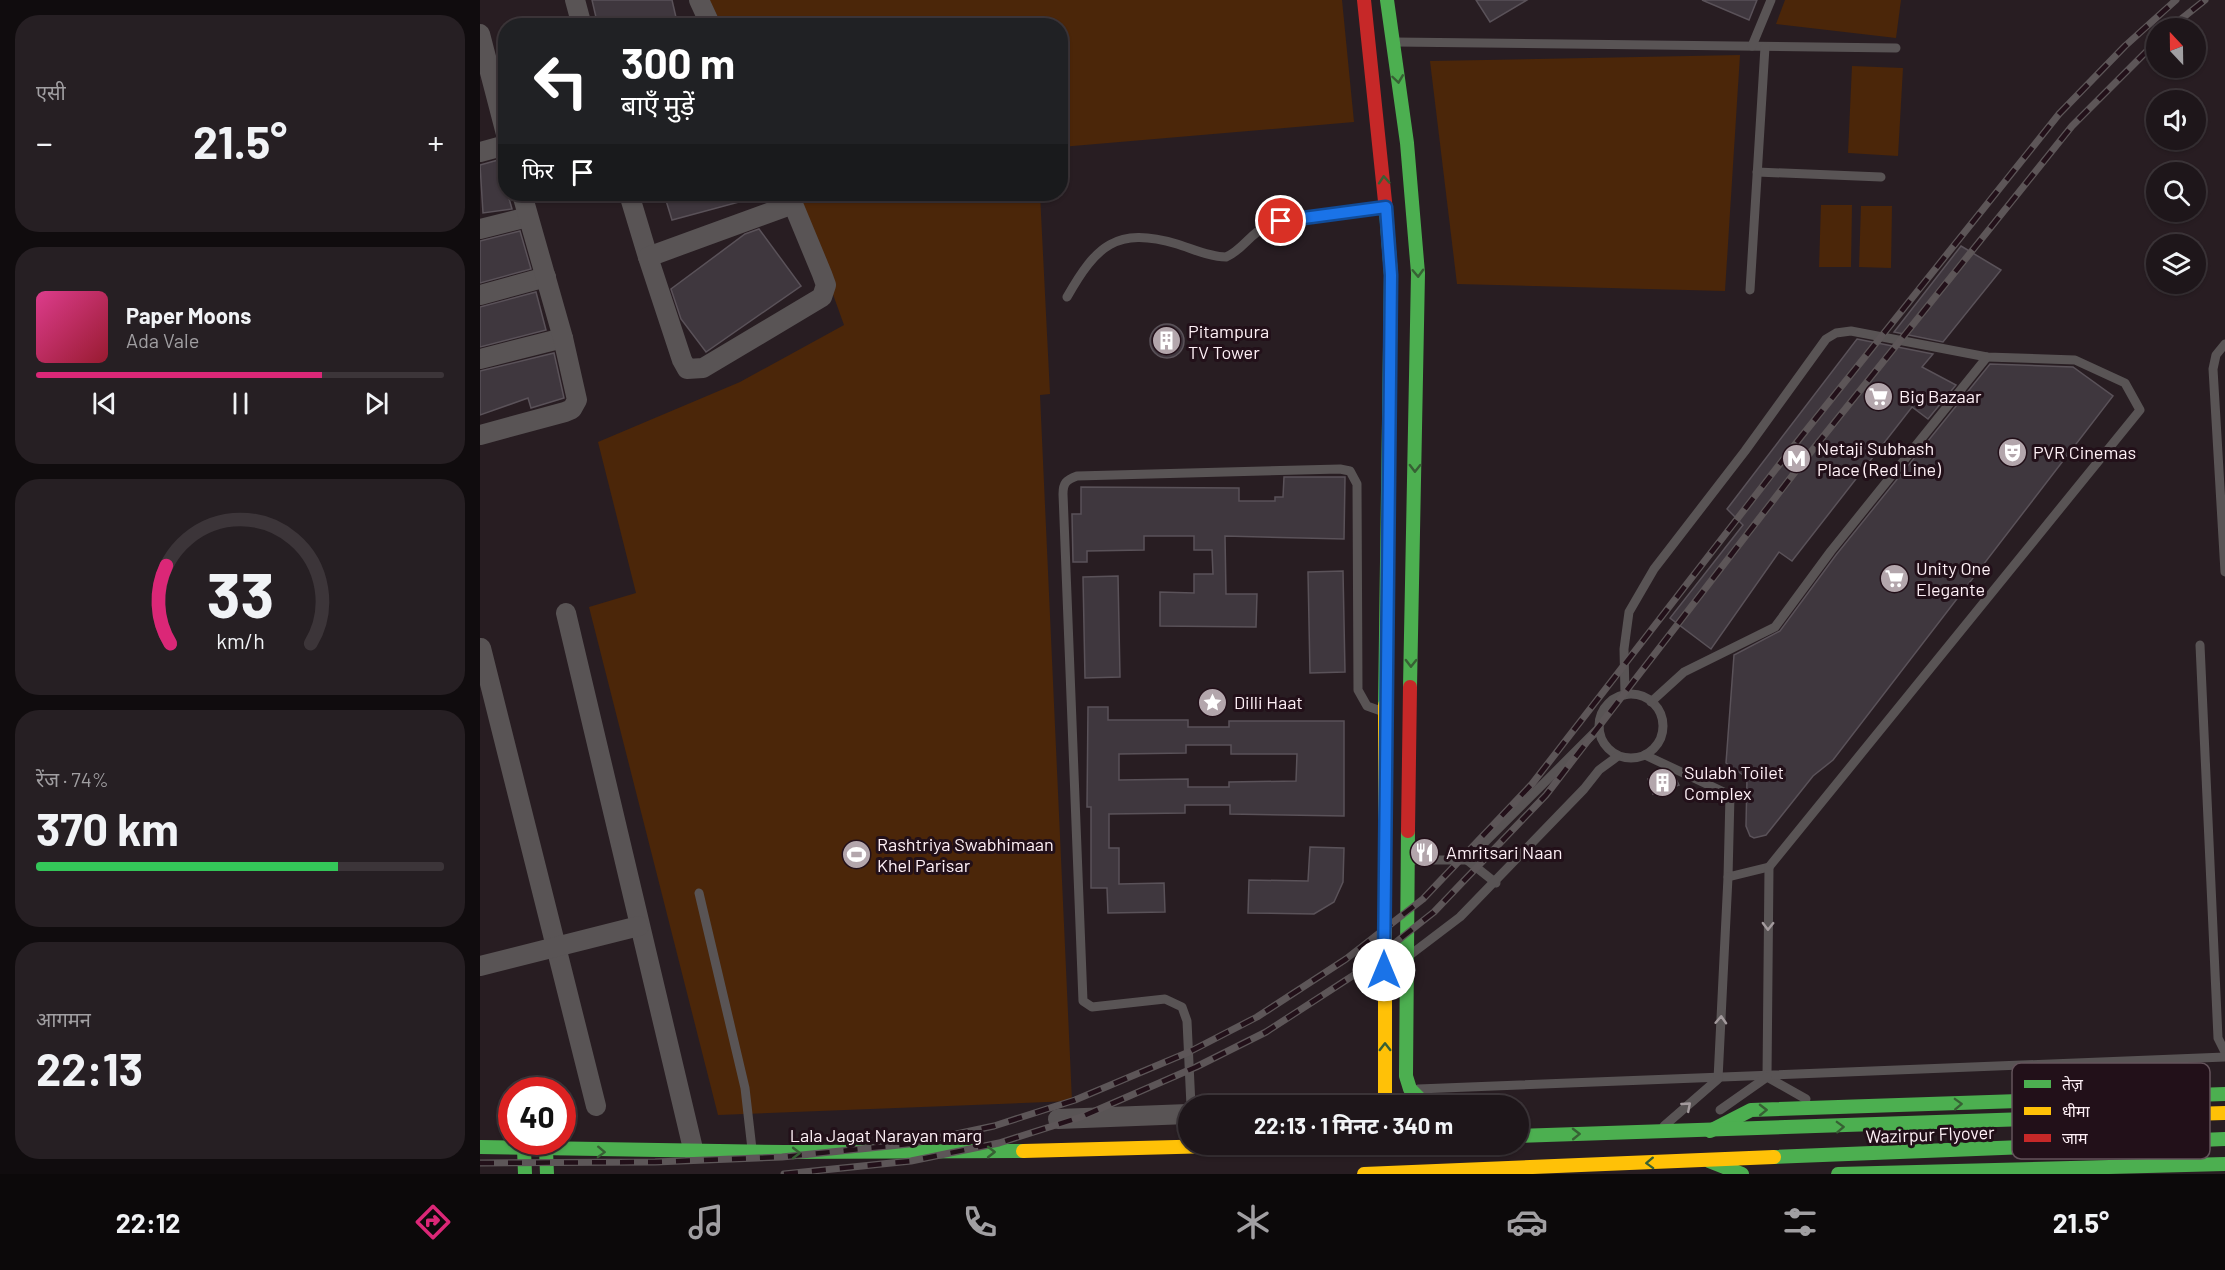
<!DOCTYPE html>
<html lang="hi">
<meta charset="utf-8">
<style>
body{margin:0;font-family:Barlow,"Noto Sans Devanagari",sans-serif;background:#261f23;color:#f1f3f6;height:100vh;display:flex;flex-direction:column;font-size:22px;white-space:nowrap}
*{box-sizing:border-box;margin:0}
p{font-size:20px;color:#a19fa2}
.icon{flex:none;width:33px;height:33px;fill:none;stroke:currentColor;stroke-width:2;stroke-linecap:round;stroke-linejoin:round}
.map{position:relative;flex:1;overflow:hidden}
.details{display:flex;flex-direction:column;gap:15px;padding:15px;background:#100c0e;width:480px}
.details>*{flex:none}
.top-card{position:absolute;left:18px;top:18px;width:570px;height:183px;border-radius:24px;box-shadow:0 2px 4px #0004,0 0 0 2px #3c3539;background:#202124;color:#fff;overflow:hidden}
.needle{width:39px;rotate:338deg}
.tools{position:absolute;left:1666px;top:18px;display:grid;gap:12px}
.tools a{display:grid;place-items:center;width:60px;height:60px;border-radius:50%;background:#1e161a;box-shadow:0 2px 4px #0004,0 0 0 2px #3c3539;font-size:30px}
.speed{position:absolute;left:18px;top:1077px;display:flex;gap:12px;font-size:30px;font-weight:700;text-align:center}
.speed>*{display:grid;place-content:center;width:78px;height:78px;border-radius:50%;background:#1e161a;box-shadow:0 2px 4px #0004,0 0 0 2px #3c3539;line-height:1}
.speed .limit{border:9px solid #d22;background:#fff;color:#111}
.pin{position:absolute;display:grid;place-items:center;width:51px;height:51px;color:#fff;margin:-26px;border:3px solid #fff;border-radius:50%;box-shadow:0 2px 6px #0007}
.me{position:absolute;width:66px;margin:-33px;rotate:0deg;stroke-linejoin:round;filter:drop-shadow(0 0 4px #0008)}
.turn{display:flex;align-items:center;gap:21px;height:126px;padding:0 24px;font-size:27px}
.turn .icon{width:78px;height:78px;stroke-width:2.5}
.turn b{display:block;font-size:42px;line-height:51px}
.then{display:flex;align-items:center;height:57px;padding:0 24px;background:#0003;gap:12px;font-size:22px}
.big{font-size:45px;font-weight:700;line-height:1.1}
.details .tile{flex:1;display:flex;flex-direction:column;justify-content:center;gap:9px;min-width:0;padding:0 21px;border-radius:24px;background:#261f23}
.details .dial{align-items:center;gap:0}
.dial svg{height:156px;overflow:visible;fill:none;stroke:#3c3539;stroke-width:7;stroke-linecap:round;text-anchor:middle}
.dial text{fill:#f1f3f6;stroke:none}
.song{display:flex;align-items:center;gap:18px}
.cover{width:72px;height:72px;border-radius:9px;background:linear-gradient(135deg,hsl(330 70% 55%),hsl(350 70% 35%))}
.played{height:6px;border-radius:3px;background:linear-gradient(90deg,#db2777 70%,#3c3539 70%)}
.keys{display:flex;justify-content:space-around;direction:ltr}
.heat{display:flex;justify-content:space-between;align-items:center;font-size:33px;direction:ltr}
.charge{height:9px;border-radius:4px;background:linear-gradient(90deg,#34c759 74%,#3c3539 0)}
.trip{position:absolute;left:698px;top:1095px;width:351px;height:60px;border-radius:30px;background:#1e161a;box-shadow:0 2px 4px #0004,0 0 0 2px #3c3539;font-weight:700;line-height:60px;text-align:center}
.dock{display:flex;height:96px;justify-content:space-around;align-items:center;background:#0c090a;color:#a19fa2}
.dock .icon{width:42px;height:42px}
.dock .active{color:#db2777}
.dock b{font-size:27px;color:#f1f3f6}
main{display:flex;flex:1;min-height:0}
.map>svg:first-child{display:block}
.green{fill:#4b2609}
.building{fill:#3f373e;stroke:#5a5259;stroke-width:1.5;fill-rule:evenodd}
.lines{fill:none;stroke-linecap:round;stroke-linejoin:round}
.lane{stroke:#595455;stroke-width:9}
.street{stroke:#595455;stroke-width:20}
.fast{stroke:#4caf50;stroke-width:14}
.slow{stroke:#ffc107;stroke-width:14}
.jam{stroke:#c62828;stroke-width:14}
.rail-casing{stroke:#5d5658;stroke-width:7}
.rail{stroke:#221019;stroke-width:4.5;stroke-dasharray:14;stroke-linecap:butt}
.oneway{stroke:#376034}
.oneway2{stroke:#a39a9d}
.route-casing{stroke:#114b97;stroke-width:15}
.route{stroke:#1a73e8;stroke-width:10}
.labels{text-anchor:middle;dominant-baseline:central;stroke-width:6;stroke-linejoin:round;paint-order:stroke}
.poi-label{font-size:18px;fill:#fef0f6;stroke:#221019;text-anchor:start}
.street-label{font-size:18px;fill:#fef0f6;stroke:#221019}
.key{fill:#221019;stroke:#64535b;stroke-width:1.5}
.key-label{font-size:16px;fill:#fef0f6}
</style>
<main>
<section class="details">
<div class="tile"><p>एसी</p>
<div class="heat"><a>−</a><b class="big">21.5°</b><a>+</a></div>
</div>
<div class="tile">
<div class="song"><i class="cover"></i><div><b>Paper Moons</b><p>Ada Vale</p></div></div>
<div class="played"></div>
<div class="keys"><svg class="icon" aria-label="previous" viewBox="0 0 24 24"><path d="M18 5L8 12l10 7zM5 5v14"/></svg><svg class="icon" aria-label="pause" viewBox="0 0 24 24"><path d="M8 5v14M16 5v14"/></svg><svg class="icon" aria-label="next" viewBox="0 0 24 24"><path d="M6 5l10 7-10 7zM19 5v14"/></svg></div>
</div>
<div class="tile dial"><svg viewBox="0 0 100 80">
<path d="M14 69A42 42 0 1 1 86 69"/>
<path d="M14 69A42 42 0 0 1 12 29" stroke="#db2777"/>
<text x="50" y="56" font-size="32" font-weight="700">33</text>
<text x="50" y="72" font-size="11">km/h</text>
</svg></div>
<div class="tile"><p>रेंज · 74%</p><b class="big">370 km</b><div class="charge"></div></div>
<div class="tile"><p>आगमन</p><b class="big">22:13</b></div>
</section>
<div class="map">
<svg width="1745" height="1174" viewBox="0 0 1745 1174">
<rect width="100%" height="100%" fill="#281d22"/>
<!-- green -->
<g class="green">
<polygon points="229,0 862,0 874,122 581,147 580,26 242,25"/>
<polygon points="1305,0 1421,0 1416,38 1296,24"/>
<polygon points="1260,55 1245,291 977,284 950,61"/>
<polygon points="1372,66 1423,68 1418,156 1368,153"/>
<polygon points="317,194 560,194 570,394 560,395 592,1101 238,1115 109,607 156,593 118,442 260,382 364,325"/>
<polygon points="1341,205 1372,205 1371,267 1339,267"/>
<polygon points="1381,206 1412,206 1411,268 1379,267"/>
</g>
<!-- building -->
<g class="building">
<polygon points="112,0 192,0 198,26 118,26"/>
<polygon points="996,0 1047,0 1010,22"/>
<polygon points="1222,0 1277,0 1269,20"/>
<polygon points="18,160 32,209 3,213 0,165"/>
<polygon points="184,194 274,194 274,198 192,220"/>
<polygon points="279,229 321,286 226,352 201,319 191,289 265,234"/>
<polygon points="40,231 51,269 0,283 0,241"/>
<polygon points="1481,246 1521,270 1463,342 1414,332"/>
<polygon points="56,292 66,330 0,347 0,307"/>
<circle cx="687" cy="341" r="17"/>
<polygon points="1377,339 1453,354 1442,367 1476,385 1448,419 1432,407 1312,561 1299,552 1231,649 1190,618 1263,525 1247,509"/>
<polygon points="74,353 84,398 51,408 48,398 0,415 0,371"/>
<polygon points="1510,364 1593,367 1633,396 1353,760 1333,776 1286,835 1274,838 1270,836 1266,826 1267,778 1246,763 1254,655 1300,631 1356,555"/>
<polygon points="804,477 865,477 864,539 745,536 746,594 777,594 776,627 680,626 680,592 714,593 714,574 733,574 732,550 714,550 714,536 664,536 664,550 607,551 607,562 593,562 592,514 601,514 601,487 759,488 759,501 795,501 795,497 803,497"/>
<polygon points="863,571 865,672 830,673 828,572"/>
<polygon points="638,576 640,677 605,678 603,577"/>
<path d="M608 707H628V720H708V727H749V721H864V816L750 814V805H705V813L629 814V848H639V884L684 883 685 912 628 913 627 888H611V807H607ZM706 745H751V754H817L816 781 749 782V787H708V779L639 780V754L706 753Z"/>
<polygon points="1187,773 1195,777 1199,785 1173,794 1168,779"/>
<polygon points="830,847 864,848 863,882 854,902 834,914 768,913 769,880 828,881"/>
</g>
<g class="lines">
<!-- lane -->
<g class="lane">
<polyline points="915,42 1416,48"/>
<polyline points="1272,46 1291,0"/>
<polyline points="1277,172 1401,177"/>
<polyline points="1270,290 1285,47"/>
<path d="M587 297C616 246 636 226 697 244 713 249 730 257 746 257 763 250 770 233 787 226 820 213 868 212 903 207"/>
<polyline points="1745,344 1736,355 1733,369 1745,572"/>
<polyline points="1720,645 1738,1038 1745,1052"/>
<circle cx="1151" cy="726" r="32"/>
<polyline points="1145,695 1144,649 1149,612 1174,569 1265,451 1346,339 1356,333 1371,331 1507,357 1595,360 1645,383 1660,410 1289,867 1248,877 1250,795 1165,755"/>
<polyline points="1171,702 1204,672 1295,627 1351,551 1507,357"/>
<polyline points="930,860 987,860 1119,728"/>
<polyline points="987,860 1016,883"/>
<polyline points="219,893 265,1088 272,1149"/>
<polyline points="930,955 980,917 1104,789 1119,770 1138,756"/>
<polyline points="1287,1077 1289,867"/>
<polyline points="1289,1078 1326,1099"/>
<polyline points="938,1089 1745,1057"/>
<path d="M711 1106 707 1021 702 1007 685 999 612 1007 603 1001 583 494C583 483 586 480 597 476L860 469 870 471 877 484 878 690 887 706 901 711"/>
<polyline points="1240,1110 1287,1077"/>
<polyline points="1184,1126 1238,1079 1248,877"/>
</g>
<!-- street -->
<g class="street">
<polyline points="95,0 102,26"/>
<polyline points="219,0 231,26"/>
<polyline points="0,34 26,134"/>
<polyline points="0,152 26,145"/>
<polyline points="149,194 168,257"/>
<polyline points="308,194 313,204 342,274 346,285 342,297 223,368 207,369 202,360 168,257 313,204"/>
<polyline points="0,229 48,217"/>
<polyline points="0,295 66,277"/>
<polyline points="0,359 83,338"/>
<polyline points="0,435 85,412 92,409 97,400 83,338 42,194"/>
<polyline points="86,613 214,1153"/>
<polyline points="1,648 116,1106"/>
<polyline points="0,966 159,926"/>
<polyline points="861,1106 905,1103"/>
<polyline points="578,1119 708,1114"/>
</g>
<!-- fast -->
<g class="fast">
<polyline points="907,0 927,143 938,273 930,687"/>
<polyline points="905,705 911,275 906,211"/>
<polyline points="928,831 926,1076 930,1089 947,1106"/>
<polyline points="1230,1131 1271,1110 1745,1094"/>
<polyline points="1038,1136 1547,1119"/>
<polyline points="0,1147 304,1152 543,1151"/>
<polyline points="44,1149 45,1174"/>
<polyline points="66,1150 67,1174"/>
<polyline points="1294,1157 1745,1139"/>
<polyline points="1229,1161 1262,1174"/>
<polyline points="1358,1174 1745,1164"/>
</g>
<!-- slow -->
<g class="slow">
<polyline points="905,1106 905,705"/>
<polyline points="1547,1119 1745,1113"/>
<polyline points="543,1151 811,1144"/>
<polyline points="884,1174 1294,1157"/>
</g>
<!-- jam -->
<g class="jam">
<polyline points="884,0 906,211"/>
<polyline points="928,831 930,687"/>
</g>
<defs>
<g id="rail">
<polyline points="1690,28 1725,0"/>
<polyline points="0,1163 175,1162 302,1157 429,1144 514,1126 595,1100 709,1052 777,1017 866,959 943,899 1052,784 1309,452 1579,114 1645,46 1696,0"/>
<polyline points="304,1174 431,1161 519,1143 601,1117 716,1067 786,1032 877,973 954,912 1066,795 1322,463 1592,126 1677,41"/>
</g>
</defs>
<!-- rail casing -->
<use href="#rail" class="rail-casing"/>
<!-- rail -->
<use href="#rail" class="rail"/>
</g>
<!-- one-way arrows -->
<defs><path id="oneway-chevron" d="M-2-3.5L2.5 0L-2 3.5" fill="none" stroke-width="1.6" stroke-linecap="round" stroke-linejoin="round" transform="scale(1.5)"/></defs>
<g class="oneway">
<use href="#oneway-chevron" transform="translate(918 79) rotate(82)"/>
<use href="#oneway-chevron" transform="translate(904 180) rotate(-94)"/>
<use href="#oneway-chevron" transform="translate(938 273) rotate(88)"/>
<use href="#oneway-chevron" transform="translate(935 468) rotate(91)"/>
<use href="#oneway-chevron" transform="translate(931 663) rotate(91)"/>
<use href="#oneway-chevron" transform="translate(905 1047) rotate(-90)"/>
<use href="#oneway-chevron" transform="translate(1478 1104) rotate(-2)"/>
<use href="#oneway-chevron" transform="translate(1283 1110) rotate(-1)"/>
<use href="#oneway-chevron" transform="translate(1360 1127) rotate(-2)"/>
<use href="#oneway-chevron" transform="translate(1096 1134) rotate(-1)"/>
<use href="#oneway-chevron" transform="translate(121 1152) rotate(2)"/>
<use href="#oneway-chevron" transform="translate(511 1152)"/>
<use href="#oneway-chevron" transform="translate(316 1153)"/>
<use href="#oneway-chevron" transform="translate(1170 1163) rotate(178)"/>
</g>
<g class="oneway2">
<use href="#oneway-chevron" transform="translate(1288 926) rotate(91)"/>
<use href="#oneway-chevron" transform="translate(1241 1020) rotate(-87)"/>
<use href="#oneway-chevron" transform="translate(1207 1106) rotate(-41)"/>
</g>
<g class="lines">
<defs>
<polyline id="route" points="801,221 906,207 911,275 904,970"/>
</defs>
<!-- route casing -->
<use href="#route" class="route-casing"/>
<!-- route -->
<use href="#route" class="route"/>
</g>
<!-- icons -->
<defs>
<symbol id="building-disc" viewBox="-11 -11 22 22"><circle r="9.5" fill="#b3a6ac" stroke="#221019"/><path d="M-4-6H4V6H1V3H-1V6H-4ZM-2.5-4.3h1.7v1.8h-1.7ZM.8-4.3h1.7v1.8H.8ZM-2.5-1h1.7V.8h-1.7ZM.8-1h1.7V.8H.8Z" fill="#fff"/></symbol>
<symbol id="supermarket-disc" viewBox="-11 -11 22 22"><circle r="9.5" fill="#b3a6ac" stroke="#221019"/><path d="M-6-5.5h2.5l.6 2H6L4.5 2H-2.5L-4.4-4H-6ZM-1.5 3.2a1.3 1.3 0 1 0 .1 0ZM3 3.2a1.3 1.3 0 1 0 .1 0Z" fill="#fff"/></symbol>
<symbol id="theatre-disc" viewBox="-11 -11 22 22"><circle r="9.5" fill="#b3a6ac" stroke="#221019"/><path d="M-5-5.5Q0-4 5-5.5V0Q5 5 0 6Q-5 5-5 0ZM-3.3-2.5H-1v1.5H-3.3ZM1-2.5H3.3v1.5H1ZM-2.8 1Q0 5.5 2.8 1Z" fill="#fff"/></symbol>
<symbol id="metro-disc" viewBox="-11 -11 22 22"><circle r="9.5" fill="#b3a6ac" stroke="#221019"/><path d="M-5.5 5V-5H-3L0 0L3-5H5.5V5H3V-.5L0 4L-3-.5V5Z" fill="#fff"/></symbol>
<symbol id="sight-disc" viewBox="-11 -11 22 22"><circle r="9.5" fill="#b3a6ac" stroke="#221019"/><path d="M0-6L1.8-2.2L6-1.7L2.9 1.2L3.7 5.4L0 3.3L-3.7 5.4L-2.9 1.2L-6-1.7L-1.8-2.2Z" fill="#fff"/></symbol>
<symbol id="restaurant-disc" viewBox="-11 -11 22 22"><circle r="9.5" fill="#b3a6ac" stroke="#221019"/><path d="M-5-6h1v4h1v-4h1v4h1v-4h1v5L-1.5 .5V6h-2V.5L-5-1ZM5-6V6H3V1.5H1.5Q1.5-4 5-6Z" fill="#fff"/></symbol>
<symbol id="stadium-disc" viewBox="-11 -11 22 22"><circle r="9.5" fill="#b3a6ac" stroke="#221019"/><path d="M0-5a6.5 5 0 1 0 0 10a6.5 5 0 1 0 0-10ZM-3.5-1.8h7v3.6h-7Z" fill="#fff"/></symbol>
</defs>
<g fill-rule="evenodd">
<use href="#building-disc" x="670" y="324" width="33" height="33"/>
<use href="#supermarket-disc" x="1382" y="380" width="33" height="33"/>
<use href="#theatre-disc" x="1516" y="436" width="33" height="33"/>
<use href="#metro-disc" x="1300" y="442" width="33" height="33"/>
<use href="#supermarket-disc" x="1398" y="562" width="33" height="33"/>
<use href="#sight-disc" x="716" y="686" width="33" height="33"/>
<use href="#building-disc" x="1166" y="766" width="33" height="33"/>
<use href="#restaurant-disc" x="928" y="836" width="33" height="33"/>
<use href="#stadium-disc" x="360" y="838" width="33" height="33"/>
</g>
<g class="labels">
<!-- poi labels -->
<g class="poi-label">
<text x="708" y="331">Pitampura<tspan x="708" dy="21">TV Tower</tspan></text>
<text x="1419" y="396">Big Bazaar</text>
<text x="1337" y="448">Netaji Subhash<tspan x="1337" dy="21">Place (Red Line)</tspan></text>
<text x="1553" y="452">PVR Cinemas</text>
<text x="1436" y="568">Unity One<tspan x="1436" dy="21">Elegante</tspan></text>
<text x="754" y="702">Dilli Haat</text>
<text x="1204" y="772">Sulabh Toilet<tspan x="1204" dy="21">Complex</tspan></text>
<text x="397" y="844">Rashtriya Swabhimaan<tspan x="397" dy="21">Khel Parisar</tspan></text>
<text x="966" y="852">Amritsari Naan</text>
</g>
<!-- street labels -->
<g class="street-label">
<text transform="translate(1450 1134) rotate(-2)">Wazirpur Flyover</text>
<text x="406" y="1135">Lala Jagat Narayan marg</text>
</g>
</g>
<!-- legend -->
<rect x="1532" y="1063" width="198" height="96" rx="9" class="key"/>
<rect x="1544" y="1080" width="27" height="8" fill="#4caf50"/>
<rect x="1544" y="1107" width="27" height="8" fill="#ffc107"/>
<rect x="1544" y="1134" width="27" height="8" fill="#c62828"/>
<g class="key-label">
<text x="1582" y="1090">तेज़</text>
<text x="1582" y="1117">धीमा</text>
<text x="1582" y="1144">जाम</text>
</g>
</svg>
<div class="tools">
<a><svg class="needle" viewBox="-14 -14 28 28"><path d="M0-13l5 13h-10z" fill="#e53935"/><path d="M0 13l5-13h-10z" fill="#a19fa2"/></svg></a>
<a><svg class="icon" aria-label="sound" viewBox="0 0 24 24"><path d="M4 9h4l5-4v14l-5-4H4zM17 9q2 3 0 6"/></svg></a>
<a><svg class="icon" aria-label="search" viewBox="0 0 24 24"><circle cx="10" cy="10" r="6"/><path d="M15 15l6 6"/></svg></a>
<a><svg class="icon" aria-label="layers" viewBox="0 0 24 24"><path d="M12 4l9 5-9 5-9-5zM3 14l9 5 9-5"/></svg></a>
</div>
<div class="speed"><div class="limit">40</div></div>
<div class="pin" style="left:801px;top:221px;background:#d93025"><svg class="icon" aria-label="arrive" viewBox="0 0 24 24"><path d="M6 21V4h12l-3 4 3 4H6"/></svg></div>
<svg class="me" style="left:904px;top:970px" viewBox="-20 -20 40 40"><circle r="19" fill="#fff"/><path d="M0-13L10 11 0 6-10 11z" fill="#1a73e8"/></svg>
<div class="trip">22:13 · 1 मिनट · 340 m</div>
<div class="top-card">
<div class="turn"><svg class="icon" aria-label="left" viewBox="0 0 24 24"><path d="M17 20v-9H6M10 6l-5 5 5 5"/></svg><div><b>300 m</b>बाएँ मुड़ें</div></div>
<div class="then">फिर<svg class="icon" aria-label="arrive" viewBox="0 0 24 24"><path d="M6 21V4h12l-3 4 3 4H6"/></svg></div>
</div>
</div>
</main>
<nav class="dock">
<b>22:12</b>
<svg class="icon active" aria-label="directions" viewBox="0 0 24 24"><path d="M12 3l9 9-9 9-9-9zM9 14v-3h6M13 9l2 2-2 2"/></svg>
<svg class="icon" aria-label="music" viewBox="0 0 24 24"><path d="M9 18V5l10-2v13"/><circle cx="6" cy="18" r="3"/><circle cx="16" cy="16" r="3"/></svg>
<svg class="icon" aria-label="phone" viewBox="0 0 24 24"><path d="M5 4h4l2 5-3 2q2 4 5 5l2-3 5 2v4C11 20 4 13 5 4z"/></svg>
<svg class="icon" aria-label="climate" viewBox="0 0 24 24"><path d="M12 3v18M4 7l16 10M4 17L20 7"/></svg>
<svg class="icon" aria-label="car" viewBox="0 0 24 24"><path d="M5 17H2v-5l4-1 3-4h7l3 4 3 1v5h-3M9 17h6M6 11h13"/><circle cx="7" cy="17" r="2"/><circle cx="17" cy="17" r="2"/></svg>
<svg class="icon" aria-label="filters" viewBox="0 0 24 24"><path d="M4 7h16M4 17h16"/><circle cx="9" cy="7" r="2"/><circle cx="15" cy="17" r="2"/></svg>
<b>21.5°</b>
</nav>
